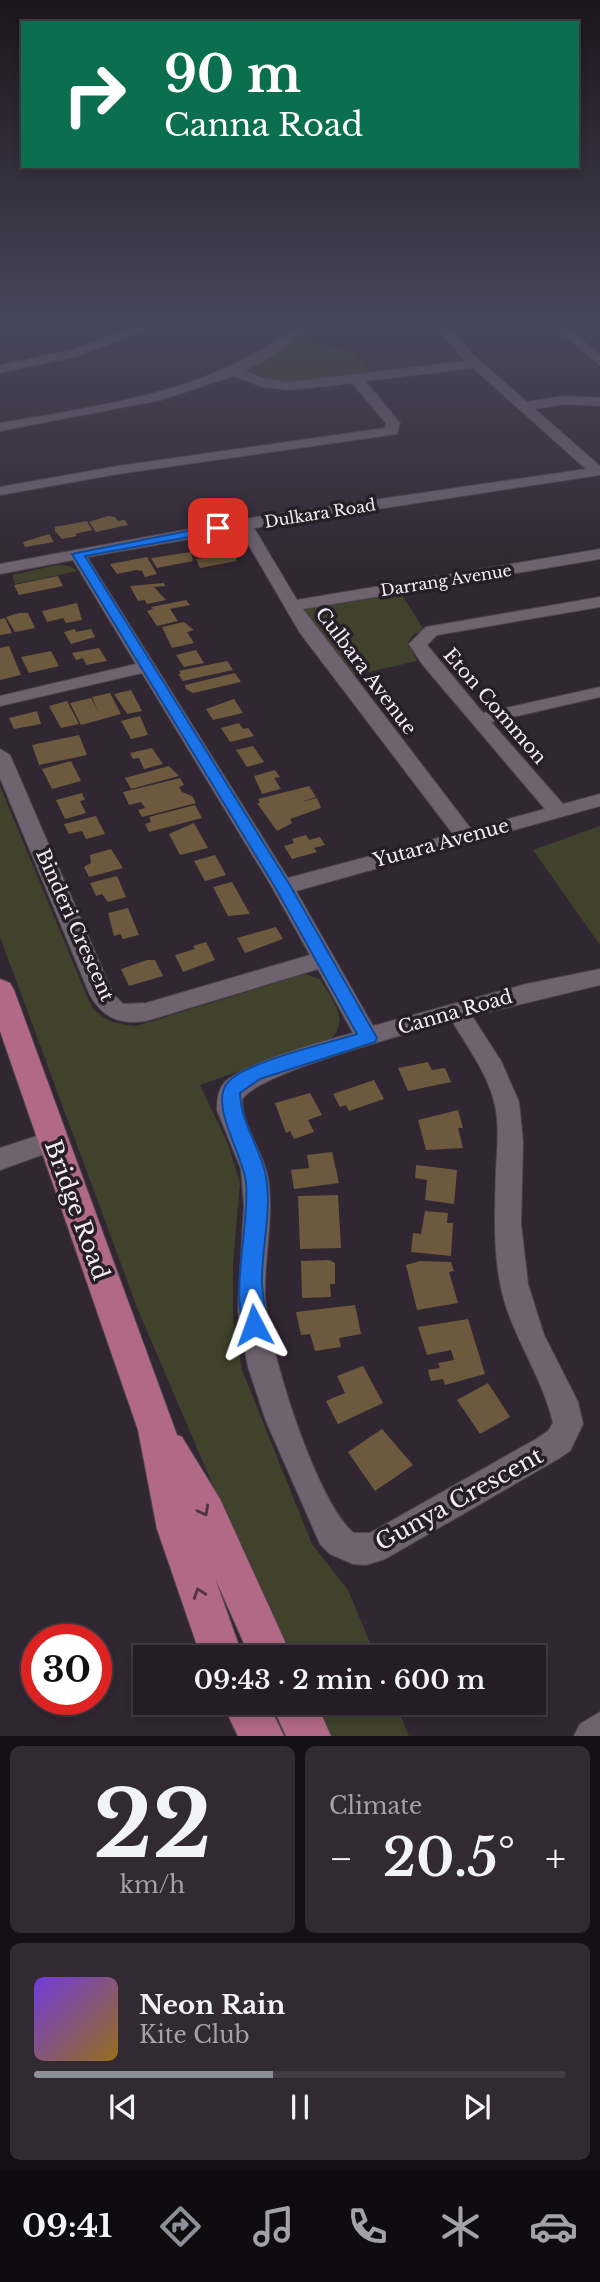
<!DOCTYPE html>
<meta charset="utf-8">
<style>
body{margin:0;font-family:"Libre Baskerville",serif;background:#312a32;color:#f1f3f6;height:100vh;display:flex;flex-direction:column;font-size:26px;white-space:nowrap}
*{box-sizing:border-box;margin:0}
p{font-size:23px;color:#a3a2a7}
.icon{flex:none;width:38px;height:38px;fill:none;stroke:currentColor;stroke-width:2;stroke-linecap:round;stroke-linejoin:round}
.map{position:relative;height:1736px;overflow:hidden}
.panel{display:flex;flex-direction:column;gap:10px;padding:10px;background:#141015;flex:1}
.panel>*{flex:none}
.guide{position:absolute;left:21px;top:21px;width:558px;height:147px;border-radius:0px;box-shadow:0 4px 10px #0003,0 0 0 2px #423b43;background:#0b6e4f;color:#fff;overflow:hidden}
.speed{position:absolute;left:21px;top:1624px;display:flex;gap:14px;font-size:35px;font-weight:700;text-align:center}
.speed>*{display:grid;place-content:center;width:91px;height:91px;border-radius:50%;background:#251d26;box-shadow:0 4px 10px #0003,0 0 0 2px #423b43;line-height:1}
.speed .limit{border:10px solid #d22;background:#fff;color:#111}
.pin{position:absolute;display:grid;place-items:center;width:60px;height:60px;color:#fff;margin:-30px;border-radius:14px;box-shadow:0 4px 10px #0006}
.me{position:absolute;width:77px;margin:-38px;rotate:356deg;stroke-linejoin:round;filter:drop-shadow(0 0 5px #0008)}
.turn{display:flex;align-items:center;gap:24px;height:147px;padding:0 28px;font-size:32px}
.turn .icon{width:91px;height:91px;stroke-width:2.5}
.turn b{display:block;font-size:49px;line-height:60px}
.big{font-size:52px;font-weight:600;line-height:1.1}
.panel .card{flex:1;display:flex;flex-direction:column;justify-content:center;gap:10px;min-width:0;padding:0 24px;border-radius:10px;background:#312a32}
.panel .dial{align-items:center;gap:0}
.dial b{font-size:91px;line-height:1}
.song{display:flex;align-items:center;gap:21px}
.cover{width:84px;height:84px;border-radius:10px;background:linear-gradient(135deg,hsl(260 70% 55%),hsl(40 70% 35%))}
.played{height:7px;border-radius:4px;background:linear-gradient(90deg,#8c9099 45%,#423b43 45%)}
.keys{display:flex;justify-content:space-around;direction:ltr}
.heat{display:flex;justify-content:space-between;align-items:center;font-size:38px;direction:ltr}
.panel .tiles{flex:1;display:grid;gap:10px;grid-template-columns:1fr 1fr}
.card:last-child{grid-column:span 2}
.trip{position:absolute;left:133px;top:1645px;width:413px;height:70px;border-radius:0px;background:#251d26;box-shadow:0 4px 10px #0003,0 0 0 2px #423b43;font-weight:600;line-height:70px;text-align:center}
.tab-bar{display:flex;height:112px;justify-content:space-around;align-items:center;background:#0f0c0f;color:#a3a2a7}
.tab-bar .icon{width:49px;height:49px}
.tab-bar .active{color:#8c9099}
.tab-bar b{font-size:32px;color:#f1f3f6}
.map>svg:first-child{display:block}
.green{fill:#40422c}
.building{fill:#6d593d}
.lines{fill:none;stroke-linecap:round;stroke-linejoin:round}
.minor-casing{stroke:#4c454e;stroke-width:2}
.major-casing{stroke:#4c454e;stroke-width:2}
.minor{fill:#6e636f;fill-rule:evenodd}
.major{fill:#b16985;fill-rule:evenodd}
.oneway{stroke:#503444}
.route{fill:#1a73e8;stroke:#114b97;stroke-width:2}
.labels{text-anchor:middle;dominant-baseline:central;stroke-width:7;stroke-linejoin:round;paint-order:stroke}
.far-street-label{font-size:16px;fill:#f2ecf3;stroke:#271e28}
.street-label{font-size:19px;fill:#f2ecf3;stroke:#271e28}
.near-street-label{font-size:23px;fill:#f2ecf3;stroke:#271e28}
</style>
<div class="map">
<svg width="600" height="1736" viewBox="0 0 600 1736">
<rect width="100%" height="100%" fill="#312732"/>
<!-- green -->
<g class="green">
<polygon points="294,340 354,351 375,375 279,384 243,373 242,369"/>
<polygon points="57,565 70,566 78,571 15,584 12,575"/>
<polygon points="400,592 424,630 413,635 408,642 417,661 347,677 302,612 309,607"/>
<path d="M0 786 91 1006C105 1022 116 1024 136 1026L305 974 320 979C331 999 350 1017 332 1038L200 1085 228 1144 240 1183 233 1263V1318L242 1370 312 1544 348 1590 376 1657H293L242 1553 138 1310 0 937Z"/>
<polygon points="600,826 600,945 533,850"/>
<polygon points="316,1703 395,1703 409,1736 332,1736"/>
</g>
<!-- building -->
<g class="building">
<polygon points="108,516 115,517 118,521 125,520 128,525 96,532 89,522"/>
<polygon points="87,521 92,530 75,534 77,536 62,539 55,531 55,527"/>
<polygon points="49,534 54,542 25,547 23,542"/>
<polygon points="219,545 230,546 237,561 200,568 196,559 204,558 200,550"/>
<polygon points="191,552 193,561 157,568 151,558"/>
<polygon points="147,557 157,574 145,577 142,571 136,570 117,574 110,564"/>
<polygon points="58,576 63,586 19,595 14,585"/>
<polygon points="164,583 165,586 154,587 166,600 147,604 145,600 138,601 130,586"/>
<polygon points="186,600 190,605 170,609 178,621 157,626 147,611 153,609 151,607"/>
<polygon points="77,603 82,620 66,623 63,618 47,622 42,611"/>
<polygon points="19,613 28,613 35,628 15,632 6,617"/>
<polygon points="5,618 12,633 0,635 0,619"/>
<polygon points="184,622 194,630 187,632 194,643 172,648 162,627"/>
<polygon points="75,629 76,632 91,629 95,637 71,644 64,632"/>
<polygon points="9,646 21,675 0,680 0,648"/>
<polygon points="99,648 107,661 86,665 83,658 76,660 72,653"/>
<polygon points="196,650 204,663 184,667 176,655"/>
<polygon points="51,651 59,666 29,673 21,657"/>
<polygon points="227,661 233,670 183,681 178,674 181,674 179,671"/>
<polygon points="235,673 241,682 193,693 186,689 185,685"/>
<polygon points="131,690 142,711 127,714 114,694"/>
<polygon points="110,693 121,714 81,725 70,703 91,698 98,712 92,697"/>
<polygon points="234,699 243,713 213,720 206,709"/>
<polygon points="67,701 79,724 61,728 49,706"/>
<polygon points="37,711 41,724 14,729 9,718"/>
<polygon points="140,716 148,735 131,739 121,721"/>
<polygon points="239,723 243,729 248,728 254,736 230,742 221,728"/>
<polygon points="79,735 87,755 39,765 32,745"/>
<polygon points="253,746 264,762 247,767 236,750"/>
<polygon points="152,748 163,764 144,769 139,758 133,759 130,753"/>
<polygon points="71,761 81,781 52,789 42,769"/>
<polygon points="169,766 179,776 131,789 125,778"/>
<polygon points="275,770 280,777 274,778 281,789 262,794 254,776"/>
<polygon points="180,778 184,785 179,787 182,792 192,796 196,803 142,817 138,810 145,808 141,802 129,805 123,792"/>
<polygon points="309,786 316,797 301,802 317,798 321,808 290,819 292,823 277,831 257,803 260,803 258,799"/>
<polygon points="82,793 85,800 80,801 86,813 65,819 56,800"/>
<polygon points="195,805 202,818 149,832 145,824 151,822 149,817"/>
<polygon points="96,816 105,834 86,839 82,831 69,834 64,824"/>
<polygon points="194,823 208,848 180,855 169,834"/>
<polygon points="306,835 309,840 320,837 325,845 314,848 317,852 292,859 284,846 294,843 292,839"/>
<polygon points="111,849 123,868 89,877 84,867 91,863 90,855"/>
<polygon points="215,855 226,875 205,881 194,861"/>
<polygon points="117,876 126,897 108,902 102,894 96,896 90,883"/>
<polygon points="232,882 250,914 228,916 213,887"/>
<polygon points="128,908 139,935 123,939 120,934 114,936 108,913"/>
<polygon points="276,927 283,939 245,953 237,938"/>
<polygon points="206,942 215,960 183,972 175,955 195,949 193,946"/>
<polygon points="147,960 155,960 163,976 129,986 121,969"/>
<polygon points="428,1062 432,1070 445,1068 451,1082 408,1091 398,1068"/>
<polygon points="374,1080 384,1099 349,1111 346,1105 340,1107 333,1094"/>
<polygon points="310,1093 322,1115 308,1120 314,1132 294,1139 290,1131 286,1133 275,1103"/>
<polygon points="458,1110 463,1128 458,1128 463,1148 426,1150 418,1120"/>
<polygon points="332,1152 339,1183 294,1189 291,1170 309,1168 307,1155"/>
<polygon points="416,1165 457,1170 454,1204 425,1200 427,1180 415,1178"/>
<polygon points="338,1195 341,1248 300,1249 298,1196"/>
<polygon points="425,1211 448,1213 447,1223 453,1223 451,1256 411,1252 413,1233 421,1234"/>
<polygon points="329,1260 335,1263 335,1284 330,1284 331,1297 302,1298 301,1261"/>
<polygon points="420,1261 451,1262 454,1271 449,1272 458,1303 417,1310 406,1265"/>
<polygon points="355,1305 361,1334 339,1338 341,1347 315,1351 310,1334 301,1335 296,1312"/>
<polygon points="468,1319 485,1374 445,1385 443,1379 431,1381 428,1370 440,1368 438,1363 454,1360 451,1350 427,1355 418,1327"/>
<polygon points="363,1366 383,1403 338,1424 326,1401 345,1393 337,1376"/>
<polygon points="488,1383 510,1417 480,1434 457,1400"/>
<polygon points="382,1429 413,1465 375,1491 348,1452"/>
</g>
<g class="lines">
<defs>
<g id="minor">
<polygon points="138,326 157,326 78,356 0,373 0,365 71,350"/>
<path d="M298 326H312L279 352 245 371 265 379 291 382 465 361 436 326H449L473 355 527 402 565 396 600 398V406L565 404 535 409 600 466V475L254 528 297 600 600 549V559L303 609 471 829 545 809 422 664 409 644 426 627 432 626 600 597V607L437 635 427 645 483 713 600 687V697L491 722 563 804 600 794V806L296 891 373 1026 526 984 600 969V985L472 1016 501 1061 519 1102 523 1142 521 1224 528 1284 544 1335 578 1402 583 1424 570 1451 558 1459 385 1559 366 1565 353 1564 330 1554 320 1544 266 1421 248 1367 238 1312 244 1205 241 1169 217 1110C217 1101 218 1090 224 1083 243 1063 324 1041 353 1033L318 969 146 1021C120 1025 103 1018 90 995L0 778V749L10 755 113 994 123 1004 146 1003 310 955 272 887 142 673 0 706V696L136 664 73 560 0 574V564L244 519 586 469 473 368 365 381 400 423 397 434 118 474 0 495V487L118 466 385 428 386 423 352 383 291 390 263 387 233 376 161 400 0 431V423C105 405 211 392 298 326ZM240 530 300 633 453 834 288 878 87 557ZM452 1021C467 1046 487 1073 494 1101 500 1123 497 1149 496 1171 495 1208 493 1246 500 1283 509 1333 542 1374 553 1423L548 1431 536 1439 370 1533H354C317 1505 267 1345 265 1297 264 1259 273 1222 269 1185 266 1154 243 1130 242 1100 255 1073 417 1031 452 1021Z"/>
<polygon points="552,326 566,326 600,355 600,365"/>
<polygon points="52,1131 61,1134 65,1141 61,1148 0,1170 0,1148"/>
<polygon points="600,1712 600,1736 574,1736 580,1724"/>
</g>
<g id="major">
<polygon points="0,979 10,983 14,990 177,1435 182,1437 220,1499 292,1657 250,1657 215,1578 243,1657 201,1657 157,1529 138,1430 0,1031"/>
<polygon points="222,1703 268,1703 284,1736 238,1736"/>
<polygon points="271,1703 316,1703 331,1736 286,1736"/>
</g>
</defs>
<!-- minor casing -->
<use href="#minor" class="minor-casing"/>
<!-- major casing -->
<use href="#major" class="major-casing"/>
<!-- minor -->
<use href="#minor" class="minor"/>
<!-- major -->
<use href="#major" class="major"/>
</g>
<!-- one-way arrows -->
<defs><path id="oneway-chevron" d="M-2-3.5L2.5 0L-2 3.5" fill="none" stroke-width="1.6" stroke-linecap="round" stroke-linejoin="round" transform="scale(1.75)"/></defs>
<g class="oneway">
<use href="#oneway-chevron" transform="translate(204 1511) rotate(62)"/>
<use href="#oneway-chevron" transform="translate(199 1593) rotate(-109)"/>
</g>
<!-- sky -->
<linearGradient id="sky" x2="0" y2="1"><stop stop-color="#1b151c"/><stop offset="0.57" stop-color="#48475a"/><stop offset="1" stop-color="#48475a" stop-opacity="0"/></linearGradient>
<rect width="600" height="569" fill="url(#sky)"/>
<!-- route -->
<path class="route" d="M218 525 224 528 222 531 85 556 291 887 377 1038 375 1042 260 1079 240 1093C241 1120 255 1140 263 1165 275 1201 261 1246 262 1284 263 1299 268 1318 262 1332L254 1335 246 1332C229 1295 250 1225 246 1183 244 1156 208 1104 228 1082 245 1062 329 1043 357 1034L275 887 72 554Z"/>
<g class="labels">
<!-- far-street labels -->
<g class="far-street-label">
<text transform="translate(320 513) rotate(-9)">Dulkara Road</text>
<text transform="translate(446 580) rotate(-9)">Darrang Avenue</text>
</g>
<!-- street labels -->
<g class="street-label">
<text transform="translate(366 671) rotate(53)">Culbara Avenue</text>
<text transform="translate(495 706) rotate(49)">Eton Common</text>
<text transform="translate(441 843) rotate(-15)">Yutara Avenue</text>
<text transform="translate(75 925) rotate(66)">Binderi Crescent</text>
<text transform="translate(455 1012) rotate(-16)">Canna Road</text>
</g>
<!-- near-street labels -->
<g class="near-street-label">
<text transform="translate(77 1210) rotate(70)">Bridge Road</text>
<text transform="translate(459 1499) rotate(-29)">Gunya Crescent</text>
</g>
</g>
</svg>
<div class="speed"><div class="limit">30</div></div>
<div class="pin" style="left:218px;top:528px;background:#d93025"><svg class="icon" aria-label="arrive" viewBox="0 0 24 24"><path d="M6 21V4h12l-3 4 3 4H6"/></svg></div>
<svg class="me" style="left:254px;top:1325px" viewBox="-20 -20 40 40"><path d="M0-17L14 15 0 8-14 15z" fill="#1a73e8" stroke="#fff" stroke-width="4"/></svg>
<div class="trip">09:43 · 2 min · 600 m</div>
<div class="guide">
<div class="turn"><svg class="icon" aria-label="right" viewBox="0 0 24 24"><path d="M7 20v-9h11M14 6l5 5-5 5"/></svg><div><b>90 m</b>Canna Road</div></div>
</div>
</div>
<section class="panel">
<div class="tiles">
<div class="card dial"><b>22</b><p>km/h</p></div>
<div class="card"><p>Climate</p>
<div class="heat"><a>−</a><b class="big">20.5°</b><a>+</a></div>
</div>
<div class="card">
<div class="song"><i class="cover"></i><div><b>Neon Rain</b><p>Kite Club</p></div></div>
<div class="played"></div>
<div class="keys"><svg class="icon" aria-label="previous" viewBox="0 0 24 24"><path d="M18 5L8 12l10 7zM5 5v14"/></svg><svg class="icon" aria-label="pause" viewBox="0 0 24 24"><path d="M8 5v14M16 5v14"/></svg><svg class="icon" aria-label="next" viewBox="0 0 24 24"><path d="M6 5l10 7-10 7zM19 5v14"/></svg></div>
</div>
</div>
</section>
<nav class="tab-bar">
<b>09:41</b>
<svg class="icon active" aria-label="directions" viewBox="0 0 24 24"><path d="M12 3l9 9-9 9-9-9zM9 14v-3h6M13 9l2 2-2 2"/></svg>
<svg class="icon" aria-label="music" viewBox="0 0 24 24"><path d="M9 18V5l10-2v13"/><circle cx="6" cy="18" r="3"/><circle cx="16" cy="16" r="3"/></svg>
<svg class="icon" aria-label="phone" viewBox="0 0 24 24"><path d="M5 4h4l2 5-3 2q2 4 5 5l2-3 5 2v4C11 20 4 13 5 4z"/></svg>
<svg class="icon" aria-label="climate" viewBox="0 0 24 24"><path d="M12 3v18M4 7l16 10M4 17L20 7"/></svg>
<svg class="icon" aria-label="car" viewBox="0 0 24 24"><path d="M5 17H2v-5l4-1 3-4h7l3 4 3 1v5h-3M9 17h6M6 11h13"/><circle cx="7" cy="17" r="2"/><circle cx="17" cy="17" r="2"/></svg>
</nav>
